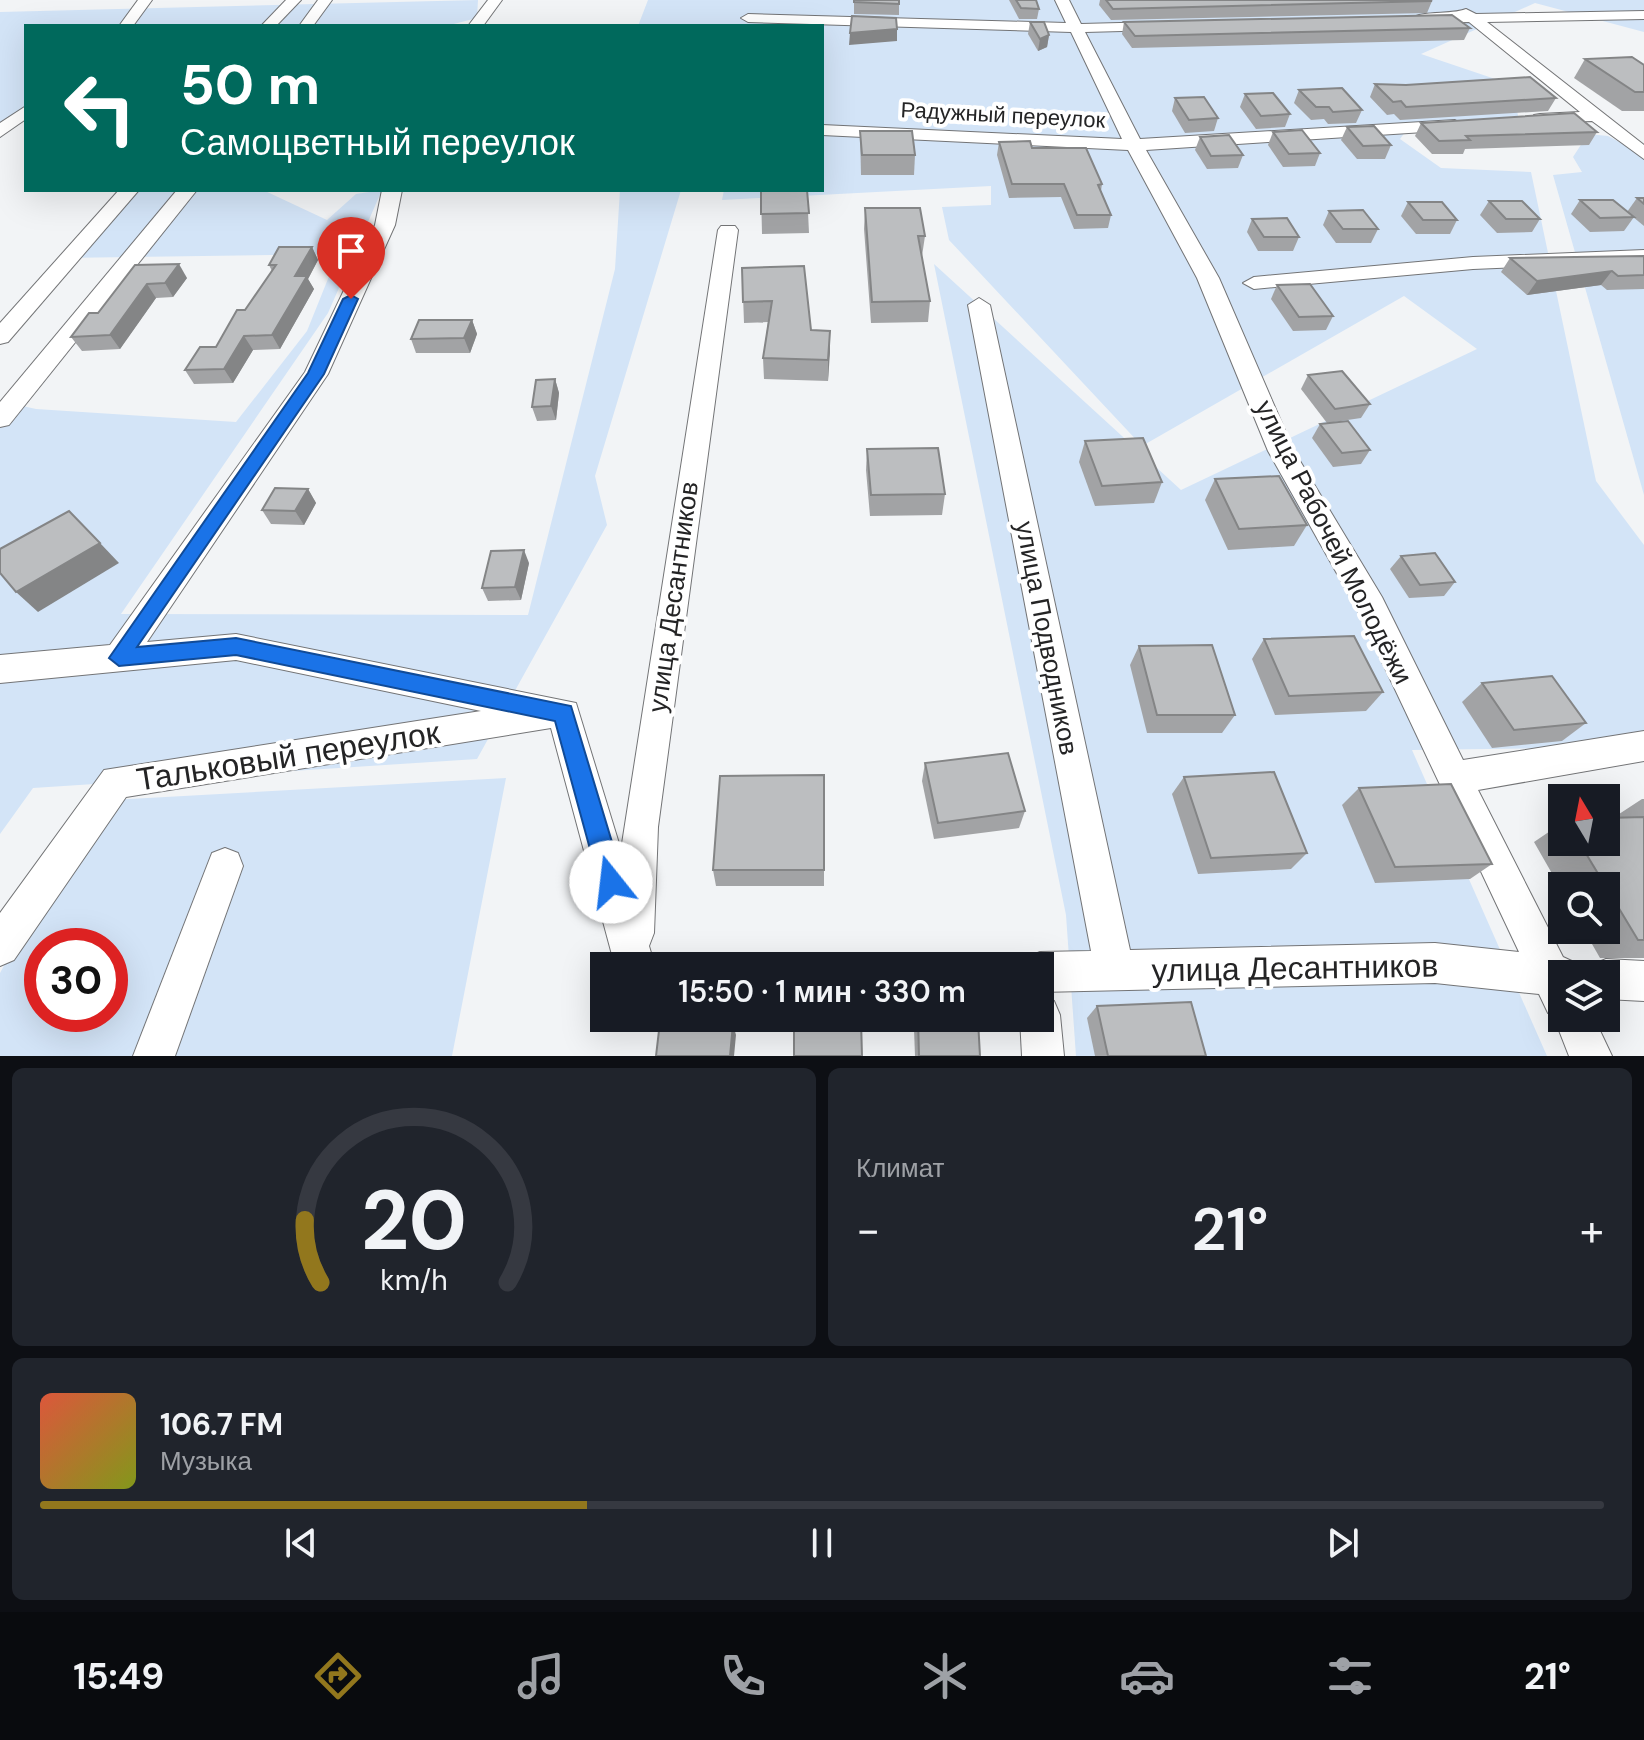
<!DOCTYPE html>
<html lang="ru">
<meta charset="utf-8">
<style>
body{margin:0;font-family:"DM Sans",sans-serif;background:#20242c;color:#f1f3f6;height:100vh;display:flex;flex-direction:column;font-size:30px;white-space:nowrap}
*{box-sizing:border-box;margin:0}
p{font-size:26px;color:#9ea1a6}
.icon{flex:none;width:44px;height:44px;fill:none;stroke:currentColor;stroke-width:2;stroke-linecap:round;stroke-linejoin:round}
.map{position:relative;height:1056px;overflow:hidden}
.side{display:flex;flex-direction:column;gap:12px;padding:12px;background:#0d0f14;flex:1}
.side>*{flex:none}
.guide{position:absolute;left:24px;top:24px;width:800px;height:168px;border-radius:0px;box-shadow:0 8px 32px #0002;background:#00695c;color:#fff;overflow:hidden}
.needle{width:52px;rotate:350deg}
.buttons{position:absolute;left:1548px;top:784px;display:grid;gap:16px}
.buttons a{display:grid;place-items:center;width:72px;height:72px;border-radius:0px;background:#171b24;box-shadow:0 8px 32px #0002;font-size:40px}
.speed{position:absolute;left:24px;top:928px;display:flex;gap:16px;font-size:40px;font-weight:700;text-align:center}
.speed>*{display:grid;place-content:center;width:104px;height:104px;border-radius:50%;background:#171b24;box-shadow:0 8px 32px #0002;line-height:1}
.speed .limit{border:12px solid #d22;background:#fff;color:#111}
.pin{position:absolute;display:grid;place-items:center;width:68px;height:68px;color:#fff;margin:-82px -34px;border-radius:50% 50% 50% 0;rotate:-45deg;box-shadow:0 0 8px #0007}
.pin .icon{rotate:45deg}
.me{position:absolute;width:88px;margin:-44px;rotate:344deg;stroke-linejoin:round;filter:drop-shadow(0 0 6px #0008)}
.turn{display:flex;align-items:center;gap:28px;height:168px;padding:0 24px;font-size:36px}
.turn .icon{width:104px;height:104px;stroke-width:2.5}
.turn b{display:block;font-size:56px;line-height:68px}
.big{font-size:60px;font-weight:600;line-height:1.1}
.side .widget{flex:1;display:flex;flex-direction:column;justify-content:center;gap:12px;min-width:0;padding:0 28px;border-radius:12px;background:#20242c}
.side .dial{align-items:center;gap:0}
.dial svg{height:208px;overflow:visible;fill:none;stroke:#363941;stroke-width:7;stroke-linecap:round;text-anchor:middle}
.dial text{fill:#f1f3f6;stroke:none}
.song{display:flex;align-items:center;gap:24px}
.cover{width:96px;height:96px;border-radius:12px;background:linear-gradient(135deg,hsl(10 70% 55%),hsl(70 70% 35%))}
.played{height:8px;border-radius:4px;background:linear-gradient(90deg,#92771d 35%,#363941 35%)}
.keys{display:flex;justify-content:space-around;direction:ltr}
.heat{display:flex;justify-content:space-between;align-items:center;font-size:44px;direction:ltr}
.side .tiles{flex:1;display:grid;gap:12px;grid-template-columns:1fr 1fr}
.widget:last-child{grid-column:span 2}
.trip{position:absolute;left:590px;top:952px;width:464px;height:80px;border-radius:0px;background:#171b24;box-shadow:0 8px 32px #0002;font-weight:600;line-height:80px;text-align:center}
.dock{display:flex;height:128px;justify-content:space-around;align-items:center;background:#090b0e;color:#9ea1a6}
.dock .icon{width:56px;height:56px}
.dock .on{color:#92771d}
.dock b{font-size:36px;color:#f1f3f6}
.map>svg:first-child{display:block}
.green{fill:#d3e4f7;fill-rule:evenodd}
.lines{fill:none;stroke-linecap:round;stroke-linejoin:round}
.minor-casing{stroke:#737476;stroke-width:2}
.minor{fill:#fff;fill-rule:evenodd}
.wall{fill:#a2a3a5}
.shaded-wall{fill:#848586}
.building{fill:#bcbec0;stroke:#848586;stroke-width:2}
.route{fill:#1a73e8;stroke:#114b97;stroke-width:2}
.labels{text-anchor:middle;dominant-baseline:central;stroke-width:8;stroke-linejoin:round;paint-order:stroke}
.far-street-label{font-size:22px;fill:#242425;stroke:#fff}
.street-label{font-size:26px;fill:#242425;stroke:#fff}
.near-street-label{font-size:32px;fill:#242425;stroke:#fff}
</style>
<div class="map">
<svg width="1644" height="1056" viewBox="0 0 1644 1056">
<rect width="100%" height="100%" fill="#f2f4f6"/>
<!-- green -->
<g class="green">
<polygon points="478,0 477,18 446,26 26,26 26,110 0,131 0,12"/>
<polygon points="648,0 1644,0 1644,32 1535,3 1421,54 1513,85 1518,116 1411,124 1400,139 1441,168 1531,172 1596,481 1644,545 1644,747 1412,750 1547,1056 1076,1056 1066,915 934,264 1181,490 1477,349 1404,296 1142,446 949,240 942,207 991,205 991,186 722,200 724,190 822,190 822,26 638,26"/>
<polygon points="1588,134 1608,136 1644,155 1644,495 1553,175 1582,172 1573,157"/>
<polygon points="120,190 263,190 327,220 356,194 382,190 328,313 121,614 528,615 615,269 620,190 681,190 595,476 607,525 477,759 33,788 0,834 0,401 36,409 236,422 307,331 338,254 61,258"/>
<path d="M506 778 452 1056H0V973L93 801ZM42 946H110V1014H42Z"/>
</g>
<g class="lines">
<defs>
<g id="minor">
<polygon points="138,0 152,0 133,26 119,26"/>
<polygon points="286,0 301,0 276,26 261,26"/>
<polygon points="318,0 332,0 313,26 299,26"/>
<polygon points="488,0 502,0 483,26 468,26"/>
<polygon points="1055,0 1069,0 1081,24 1159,22 1166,26 1159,30 1085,32 1140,139 1455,120 1464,125 1455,130 1146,150 1219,278 1294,451 1382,597 1463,760 1644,731 1644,761 1478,790 1563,957 1576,963 1581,974 1562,974 1562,1018 1594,1018 1612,1056 1569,1056 1553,1015 1548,1013 1539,994 1435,983 1040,992 1040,966 1023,966 1026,958 1040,952 1091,951 968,305 979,298 990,305 1130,950 1435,943 1519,952 1358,611 1268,451 1197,278 1128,150 822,135 822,125 1122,139 1071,32 748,22 741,18 748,14 1066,23"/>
<path d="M1466 9 1476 14 1644 11V19L1487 22 1644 145V159L1592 121 1534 123V115L1540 114 1580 112 1469 22 1417 23 1410 19C1422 10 1451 15 1466 9Z"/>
<polygon points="26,106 26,119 0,137 0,123"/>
<polygon points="119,190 139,190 8,342 0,344 0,323"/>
<polygon points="177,190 197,190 9,425 0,427 0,402"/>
<polygon points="382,190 402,190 395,225 328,374 147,642 236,634 576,703 621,850 718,230 721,226 735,226 738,230 658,827 654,933 649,946 655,966 615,966 551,728 126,797 14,960 0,966 0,913 104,770 481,711 236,660 0,683 0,655 110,645 305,372 375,225"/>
<polygon points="1644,250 1644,262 1473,269 1254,289 1243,283 1254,277 1473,257"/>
<polygon points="225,848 238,853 243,866 175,1056 133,1056 212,853"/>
<polygon points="1606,959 1644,961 1644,1001 1606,999 1606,974 1588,974 1592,965"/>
<polygon points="1040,995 1054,1001 1060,1015 1064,1056 1022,1056 1020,1018 1040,1018"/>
</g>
</defs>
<!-- minor casing -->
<use href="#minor" class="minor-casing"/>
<!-- minor -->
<use href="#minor" class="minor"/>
</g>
<!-- wall -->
<g class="wall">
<polygon points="854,0 899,4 899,15 854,14"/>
<polygon points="1009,0 1036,0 1039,9 1037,19 1019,19"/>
<polygon points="1100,0 1430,0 1432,1 1427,13 1111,20 1099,5"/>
<polygon points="1030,22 1049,35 1047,47 1038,51 1028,34"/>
<polygon points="1124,22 1470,28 1464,40 1132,48 1122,34"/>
<polygon points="1585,59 1644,65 1644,111 1622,111 1574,78"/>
<polygon points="1375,84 1556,98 1548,111 1400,120 1394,114 1387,115 1370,97"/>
<polygon points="1299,90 1362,110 1356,123 1328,124 1324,119 1311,120 1294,103"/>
<polygon points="1245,94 1290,114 1285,127 1256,129 1240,107"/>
<polygon points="1175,98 1218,118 1214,131 1185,133 1172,111"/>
<polygon points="1421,123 1597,132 1589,145 1465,149 1463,154 1432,154 1415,136"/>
<polygon points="1347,127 1391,145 1385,159 1357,159 1341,140"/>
<polygon points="860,131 915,155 914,175 861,175"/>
<polygon points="1273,132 1320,153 1315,166 1283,167 1268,145"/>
<polygon points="1200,137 1243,155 1238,168 1207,169 1195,150"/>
<polygon points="999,142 1032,148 1102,184 1101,191 1111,215 1108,228 1074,229 1061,197 1009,198 997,155"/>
<polygon points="761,190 813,190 813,191 807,191 809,233 762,234"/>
<polygon points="1637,198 1644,198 1644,226 1627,212"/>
<polygon points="1580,200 1634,217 1624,231 1590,232 1571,214"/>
<polygon points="1489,201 1540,219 1532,232 1497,233 1480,215"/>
<polygon points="1408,202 1457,220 1450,234 1416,234 1401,216"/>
<polygon points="865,208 925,236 922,256 930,301 928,322 871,323 864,229"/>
<polygon points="1329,211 1378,229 1371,243 1336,243 1323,225"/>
<polygon points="1252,219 1299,237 1293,251 1258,251 1247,232"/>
<polygon points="312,247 318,260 308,279 314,289 280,349 253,350 233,383 194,384 185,370 216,347 245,310 272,271 269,265"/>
<polygon points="1644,256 1644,289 1607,290 1601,285 1527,295 1501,272 1510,258"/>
<polygon points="135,265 187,278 173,297 156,298 120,349 82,351 71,337 98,313"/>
<polygon points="742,268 811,330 830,331 828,381 764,379 763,358 768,322 744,323"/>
<polygon points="1277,285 1333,316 1326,330 1293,331 1271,299"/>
<polygon points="472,320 477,334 470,353 416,353 411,339"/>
<polygon points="1308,375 1370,404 1361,418 1327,423 1301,389"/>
<polygon points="555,379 559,393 556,420 537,421 532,407"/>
<polygon points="1320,424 1370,450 1361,464 1333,467 1312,438"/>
<polygon points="1085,441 1162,482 1154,503 1095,506 1079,462"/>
<polygon points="867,449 945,494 942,515 870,516 866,470"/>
<polygon points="1215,479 1307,525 1294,546 1228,550 1205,500"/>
<polygon points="308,489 316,503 304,525 271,524 262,510"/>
<polygon points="1401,556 1455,582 1444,596 1409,598 1390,569"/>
<polygon points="529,563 521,600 488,601 482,588"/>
<polygon points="1264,639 1383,692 1366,711 1275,715 1252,659"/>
<polygon points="1139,646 1235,715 1222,733 1147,733 1130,665"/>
<polygon points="1482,683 1586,723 1562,741 1492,748 1462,702"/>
<polygon points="925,763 1025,811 1019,828 934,839 922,781"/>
<polygon points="824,775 824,886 716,886 713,870"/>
<polygon points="1184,777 1307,853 1291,869 1198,874 1172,794"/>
<polygon points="1359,788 1492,864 1470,879 1375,883 1342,805"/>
<polygon points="1642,799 1644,799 1644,958 1600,958 1584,930 1606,930 1606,886 1562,886 1562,891 1534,842 1562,823 1562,842 1606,842 1613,818"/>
<polygon points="1097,1006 1206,1056 1095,1056 1087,1018"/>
<polygon points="918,1018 980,1056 915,1056 914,1029"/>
</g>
<!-- shaded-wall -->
<g class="shaded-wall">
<polygon points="897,29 897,41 849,45 850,33"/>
<polygon points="1049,35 1047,47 1038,51 1040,39"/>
<polygon points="312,247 318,260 308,279 314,289 280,349 272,335 295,276"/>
<polygon points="179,264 187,278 173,297 165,283"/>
<polygon points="1612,271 1601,285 1527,295 1537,281"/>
<polygon points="147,284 156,298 120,349 110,335"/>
<polygon points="472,320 477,334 470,353 464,338"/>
<polygon points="830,331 830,352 828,381 828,360"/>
<polygon points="244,336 253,350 233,383 224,369"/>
<polygon points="555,379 559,393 556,420 551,406"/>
<polygon points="308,489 316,503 304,525 295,511"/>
<polygon points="100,543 119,563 38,612 16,592"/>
<polygon points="524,550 529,563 521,600 515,587"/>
<polygon points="733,1024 736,1035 734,1056 730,1056"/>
</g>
<!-- building -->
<g class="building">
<polygon points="854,0 899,0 899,4 854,2"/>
<polygon points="1016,0 1036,0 1039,9 1021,8"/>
<polygon points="1106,0 1430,0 1432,1 1113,9"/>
<polygon points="1452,15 1470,28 1135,36 1124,22"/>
<polygon points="852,16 896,18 897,29 850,33"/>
<polygon points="1030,22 1044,22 1049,35 1040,39"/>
<polygon points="1632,57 1644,65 1644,92 1635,92 1585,59"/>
<polygon points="1530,77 1556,98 1406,107 1401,101 1393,102 1375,84 1406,85"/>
<polygon points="1342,88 1362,110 1333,112 1329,107 1316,107 1299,90"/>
<polygon points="1273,93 1290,114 1261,116 1245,94"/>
<polygon points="1204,97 1218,118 1189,120 1175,98"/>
<polygon points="1574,113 1597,132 1466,136 1470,140 1439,141 1421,123"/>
<polygon points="1374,126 1391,145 1363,146 1347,127"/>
<polygon points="1302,130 1320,153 1289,154 1273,132"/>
<polygon points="860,131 912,131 915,155 862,155"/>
<polygon points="1229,135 1243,155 1211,156 1200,137"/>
<polygon points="1030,141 1032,148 1086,148 1102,184 1098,185 1111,215 1077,215 1064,184 1012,184 999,142"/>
<polygon points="761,190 807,190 809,213 761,214"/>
<polygon points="1637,198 1644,198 1644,204"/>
<polygon points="1580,200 1613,200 1634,217 1600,218"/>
<polygon points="1489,201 1522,201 1540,219 1506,219"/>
<polygon points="1408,202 1442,202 1457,220 1423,220"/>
<polygon points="865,208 920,208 925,236 918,236 930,301 872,302"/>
<polygon points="1363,210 1378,229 1343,229 1329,211"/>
<polygon points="1287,218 1299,237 1264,237 1252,219"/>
<polygon points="279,247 312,247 295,276 307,276 272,335 244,336 224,369 185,370 200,347 216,347 237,310 245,310 276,265 269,265"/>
<polygon points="1644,256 1644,275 1618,276 1612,271 1537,281 1510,258"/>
<polygon points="179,264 165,283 147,284 110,335 71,337 89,313 98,313 135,265"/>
<polygon points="804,266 811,330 830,331 828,360 763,358 772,301 743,302 742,268"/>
<polygon points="1310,284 1333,316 1299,317 1277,285"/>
<polygon points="419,320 472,320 464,338 411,339"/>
<polygon points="1342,371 1370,404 1335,409 1308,375"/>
<polygon points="555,379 551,406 532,407 536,380"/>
<polygon points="1348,421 1370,450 1342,453 1320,424"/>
<polygon points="1143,438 1162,482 1102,486 1085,441"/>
<polygon points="938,448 945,494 871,495 867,449"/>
<polygon points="1279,476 1307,525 1239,529 1215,479"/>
<polygon points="275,488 308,489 295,511 262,510"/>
<polygon points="69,511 100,543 16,592 0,573 0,549"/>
<polygon points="524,550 515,587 482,588 491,551"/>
<polygon points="1435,553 1455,582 1420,585 1401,556"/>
<polygon points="1354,636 1383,692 1289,696 1264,639"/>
<polygon points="1212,645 1235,715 1157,715 1139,646"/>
<polygon points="1552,676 1586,723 1514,730 1482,683"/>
<polygon points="1008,753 1025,811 938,823 925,763"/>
<polygon points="1274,772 1307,853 1211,858 1184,777"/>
<polygon points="824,775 824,870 713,870 720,776"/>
<polygon points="1451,784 1492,864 1395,867 1359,788"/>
<polygon points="1644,817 1644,940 1638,940 1579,842 1606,842 1606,818"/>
<polygon points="1191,1002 1206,1056 1108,1056 1097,1006"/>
<polygon points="918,1018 978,1020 980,1056 919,1056"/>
<polygon points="794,1019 861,1020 862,1056 794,1056"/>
<polygon points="660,1022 733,1024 730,1056 656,1056"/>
</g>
<!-- route -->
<polygon class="route" points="351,295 358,299 324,374 137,647 236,638 571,706 624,882 620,890 611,894 603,890 599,882 555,721 236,655 119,666 109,658 308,373 343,299"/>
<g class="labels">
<!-- far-street labels -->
<g class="far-street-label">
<text transform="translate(1003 115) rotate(3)">Радужный переулок</text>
</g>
<!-- street labels -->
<g class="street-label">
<text transform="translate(1334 542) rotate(63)">улица Рабочей Молодёжи</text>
<text transform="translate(673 597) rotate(-82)">улица Десантников</text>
<text transform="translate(1047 638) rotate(79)">улица Подводников</text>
</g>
<!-- near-street labels -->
<g class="near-street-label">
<text transform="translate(288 756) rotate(-9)">Тальковый переулок</text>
<text transform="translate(1295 968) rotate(-1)">улица Десантников</text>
</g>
</g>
</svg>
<div class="buttons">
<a><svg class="needle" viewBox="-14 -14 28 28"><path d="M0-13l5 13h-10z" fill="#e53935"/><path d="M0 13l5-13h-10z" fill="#9ea1a6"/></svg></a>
<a><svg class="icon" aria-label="search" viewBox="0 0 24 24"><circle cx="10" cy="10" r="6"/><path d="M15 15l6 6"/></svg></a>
<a><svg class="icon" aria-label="layers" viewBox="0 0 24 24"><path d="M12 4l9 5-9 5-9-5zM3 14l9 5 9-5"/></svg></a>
</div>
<div class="speed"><div class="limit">30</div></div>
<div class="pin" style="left:351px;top:299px;background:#d93025"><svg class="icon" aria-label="arrive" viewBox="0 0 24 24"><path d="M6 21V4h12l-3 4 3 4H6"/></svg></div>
<svg class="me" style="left:611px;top:882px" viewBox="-20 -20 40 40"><circle r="19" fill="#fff"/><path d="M0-13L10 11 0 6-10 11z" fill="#1a73e8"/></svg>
<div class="trip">15:50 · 1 мин · 330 m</div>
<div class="guide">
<div class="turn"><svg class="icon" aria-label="left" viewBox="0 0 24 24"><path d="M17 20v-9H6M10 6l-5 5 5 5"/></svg><div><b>50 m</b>Самоцветный переулок</div></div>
</div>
</div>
<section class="side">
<div class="tiles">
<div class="widget dial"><svg viewBox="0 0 100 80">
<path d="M14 69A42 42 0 1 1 86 69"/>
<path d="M14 69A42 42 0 0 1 8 45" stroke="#92771d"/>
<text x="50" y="56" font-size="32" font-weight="700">20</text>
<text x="50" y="72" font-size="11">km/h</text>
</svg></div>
<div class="widget"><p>Климат</p>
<div class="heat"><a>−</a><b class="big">21°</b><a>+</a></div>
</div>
<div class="widget">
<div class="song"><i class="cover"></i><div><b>106.7 FM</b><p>Музыка</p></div></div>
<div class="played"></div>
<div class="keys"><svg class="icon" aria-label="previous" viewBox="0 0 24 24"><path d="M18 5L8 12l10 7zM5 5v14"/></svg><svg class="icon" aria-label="pause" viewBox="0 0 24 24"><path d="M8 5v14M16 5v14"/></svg><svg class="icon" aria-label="next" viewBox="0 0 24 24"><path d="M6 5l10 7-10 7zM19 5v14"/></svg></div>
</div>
</div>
</section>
<nav class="dock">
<b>15:49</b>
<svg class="icon on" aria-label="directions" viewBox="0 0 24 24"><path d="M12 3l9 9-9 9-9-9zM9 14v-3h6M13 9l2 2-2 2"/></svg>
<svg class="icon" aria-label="music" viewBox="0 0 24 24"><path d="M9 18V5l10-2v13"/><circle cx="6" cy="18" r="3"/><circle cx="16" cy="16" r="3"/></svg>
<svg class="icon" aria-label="phone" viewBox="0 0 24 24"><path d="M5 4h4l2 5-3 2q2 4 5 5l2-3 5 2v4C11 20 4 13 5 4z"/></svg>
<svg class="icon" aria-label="climate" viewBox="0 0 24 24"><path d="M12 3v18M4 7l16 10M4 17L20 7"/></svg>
<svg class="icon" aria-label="car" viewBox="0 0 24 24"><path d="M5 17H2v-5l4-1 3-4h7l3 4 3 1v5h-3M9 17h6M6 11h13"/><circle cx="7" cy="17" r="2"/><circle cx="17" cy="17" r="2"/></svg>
<svg class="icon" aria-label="filters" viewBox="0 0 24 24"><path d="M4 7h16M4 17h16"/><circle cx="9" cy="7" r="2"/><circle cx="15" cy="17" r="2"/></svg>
<b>21°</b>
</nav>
